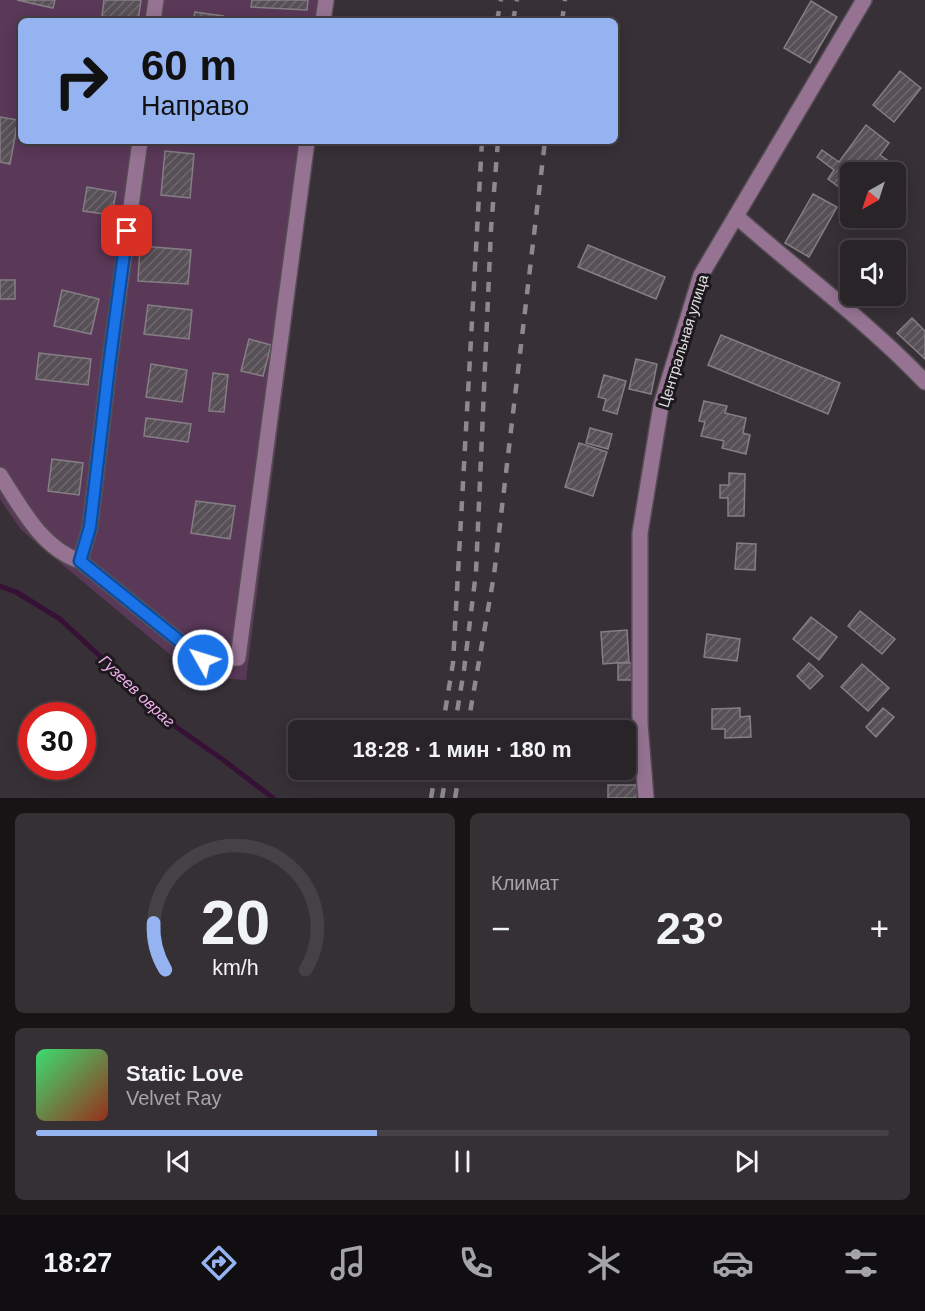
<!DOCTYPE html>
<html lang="ru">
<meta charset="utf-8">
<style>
body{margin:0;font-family:Helvetica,sans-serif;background:#353034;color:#f1f3f6;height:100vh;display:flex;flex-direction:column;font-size:22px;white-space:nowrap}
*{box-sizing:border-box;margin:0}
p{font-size:20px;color:#a5a4a8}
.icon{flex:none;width:33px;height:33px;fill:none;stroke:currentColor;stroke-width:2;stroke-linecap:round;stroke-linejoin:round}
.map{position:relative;height:798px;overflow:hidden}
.details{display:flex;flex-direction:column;gap:15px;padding:15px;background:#171416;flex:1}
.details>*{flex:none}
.guide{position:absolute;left:18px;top:18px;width:600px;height:126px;border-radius:9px;box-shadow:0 3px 15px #0003,0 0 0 2px #454145;background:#95b2f1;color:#111;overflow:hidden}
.needle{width:39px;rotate:219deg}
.controls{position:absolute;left:840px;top:162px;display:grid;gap:12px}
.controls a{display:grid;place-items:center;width:66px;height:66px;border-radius:9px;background:#292428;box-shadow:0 3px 15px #0003,0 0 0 2px #454145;font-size:30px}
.speed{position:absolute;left:18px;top:702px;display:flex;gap:12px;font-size:30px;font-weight:700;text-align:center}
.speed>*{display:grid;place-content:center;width:78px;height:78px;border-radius:50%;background:#292428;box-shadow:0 3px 15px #0003,0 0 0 2px #454145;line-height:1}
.speed .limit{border:9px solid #d22;background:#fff;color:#111}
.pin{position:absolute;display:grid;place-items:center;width:51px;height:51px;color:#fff;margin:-26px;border-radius:12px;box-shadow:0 3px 9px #0006}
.me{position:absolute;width:66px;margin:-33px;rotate:309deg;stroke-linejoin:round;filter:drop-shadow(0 0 4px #0008)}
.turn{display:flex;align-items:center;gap:21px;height:126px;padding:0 24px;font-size:27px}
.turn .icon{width:78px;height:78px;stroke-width:2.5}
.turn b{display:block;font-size:42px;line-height:51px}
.big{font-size:45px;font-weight:800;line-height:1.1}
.details .widget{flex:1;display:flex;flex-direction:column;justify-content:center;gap:9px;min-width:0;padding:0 21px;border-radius:9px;background:#353034}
.details .dial{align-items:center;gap:0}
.dial svg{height:156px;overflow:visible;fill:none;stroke:#454145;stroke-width:7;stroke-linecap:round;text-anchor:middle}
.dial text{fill:#f1f3f6;stroke:none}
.song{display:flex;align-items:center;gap:18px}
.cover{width:72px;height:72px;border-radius:9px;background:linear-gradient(135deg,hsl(140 70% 55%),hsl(10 70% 35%))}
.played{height:6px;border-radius:3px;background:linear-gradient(90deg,#95b2f1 40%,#454145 40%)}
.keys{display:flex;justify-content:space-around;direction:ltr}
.heat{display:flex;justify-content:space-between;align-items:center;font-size:33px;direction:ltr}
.details .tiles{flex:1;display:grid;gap:15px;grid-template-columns:1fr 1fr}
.widget:last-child{grid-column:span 2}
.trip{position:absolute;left:288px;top:720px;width:348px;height:60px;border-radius:9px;background:#292428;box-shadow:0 3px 15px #0003,0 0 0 2px #454145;font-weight:800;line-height:60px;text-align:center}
.menu{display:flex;height:96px;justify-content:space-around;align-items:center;background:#100e10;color:#a5a4a8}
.menu .icon{width:42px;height:42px}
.menu .active{color:#95b2f1}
.menu b{font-size:27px;color:#f1f3f6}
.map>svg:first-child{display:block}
.garden{fill:#5a3858}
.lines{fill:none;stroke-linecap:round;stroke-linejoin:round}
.stream{stroke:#361135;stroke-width:5}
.building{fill:url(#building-hatch);stroke:#857e85;stroke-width:1.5}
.minor-casing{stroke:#534c52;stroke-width:18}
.minor{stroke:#967393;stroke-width:15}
.rail{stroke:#8e898e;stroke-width:4.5;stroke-dasharray:10 10;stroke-linecap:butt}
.route-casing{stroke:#114b97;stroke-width:15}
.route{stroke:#1a73e8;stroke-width:10}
.labels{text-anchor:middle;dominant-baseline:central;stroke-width:6;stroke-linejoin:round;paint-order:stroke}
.street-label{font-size:15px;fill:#e3dfe3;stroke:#1c191c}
.water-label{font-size:16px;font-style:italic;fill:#f1afec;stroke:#1c191c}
</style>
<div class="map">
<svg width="925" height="798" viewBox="0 0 925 798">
<defs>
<pattern id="building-hatch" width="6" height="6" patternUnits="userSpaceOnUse" patternTransform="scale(1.5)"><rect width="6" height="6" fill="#575056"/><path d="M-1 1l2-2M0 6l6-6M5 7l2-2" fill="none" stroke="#6f696e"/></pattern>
</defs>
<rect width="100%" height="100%" fill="#373036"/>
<!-- garden -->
<polygon class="garden" points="0,0 333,0 330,21 21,21 21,141 315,141 246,680 197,677 21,530 0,499"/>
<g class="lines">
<!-- stream -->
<polyline class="stream" points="0,586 16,592 60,619 176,727 222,759 273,798"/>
</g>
<!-- building -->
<g class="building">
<polygon points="17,0 55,0 53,8"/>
<polygon points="104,0 141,0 138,21 102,16"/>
<polygon points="252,0 308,0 307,10 251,7"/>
<polygon points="811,1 837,17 810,63 784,48"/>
<polygon points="195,12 223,16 222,21 193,21"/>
<polygon points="900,71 921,88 894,122 873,105"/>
<polygon points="0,117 18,120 10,164 0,162"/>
<polygon points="866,125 889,143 880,155 902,170 896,179 896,172 850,172 850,187 847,185 843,190 828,179 834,170 817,157 822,150 839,162"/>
<polygon points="165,151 194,154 190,198 161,195"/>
<polygon points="87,187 116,192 112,215 83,211"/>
<polygon points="813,194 837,207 809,257 785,243"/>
<polygon points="588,245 665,277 656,299 578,267"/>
<polygon points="140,246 191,250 188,284 138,281"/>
<rect x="0" y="280" width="15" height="19"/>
<polygon points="850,284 850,296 869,296 856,308 841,293"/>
<polygon points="62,290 99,299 91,334 54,326"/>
<polygon points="148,305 192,310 189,339 144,334"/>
<polygon points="912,318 925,331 925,359 897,333"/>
<polygon points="721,335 840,383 828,414 708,365"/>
<polygon points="249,339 271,345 263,376 241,371"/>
<polygon points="39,353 91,359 88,385 36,379"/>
<polygon points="636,359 657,364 651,394 629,389"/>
<polygon points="151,364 187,370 182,402 146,397"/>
<polygon points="213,373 228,375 224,412 209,411"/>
<polygon points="604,375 626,381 617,414 603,410 606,399 598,397"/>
<polygon points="704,401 727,406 725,413 746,418 743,433 750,435 746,454 722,448 724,441 701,436 705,422 699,421"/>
<polygon points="146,418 191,424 188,442 144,436"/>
<polygon points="590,428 612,434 608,449 586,443"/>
<polygon points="579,443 607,452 593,496 565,487"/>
<polygon points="52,459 83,463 79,495 48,491"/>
<polygon points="729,473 745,474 744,516 728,516 728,498 720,498 720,485 729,485"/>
<polygon points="196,501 235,506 230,539 191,533"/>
<polygon points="737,543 756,544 755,570 735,569"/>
<polygon points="860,611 895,639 882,654 848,626"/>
<polygon points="811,617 837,637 819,660 793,639"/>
<polygon points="627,630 629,662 603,664 601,632"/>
<polygon points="707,634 740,639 737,661 704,657"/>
<polygon points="618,663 636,663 637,680 618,680"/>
<polygon points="809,663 823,676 810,689 797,676"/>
<polygon points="862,664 889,688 868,711 841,687"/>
<polygon points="740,708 740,717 750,716 751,737 725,738 725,729 712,729 712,709"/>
<polygon points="883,708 894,717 876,737 866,727"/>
<polygon points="626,731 631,769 626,769"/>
<polygon points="608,785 639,785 640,798 608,798"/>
</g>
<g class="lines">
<defs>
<g id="minor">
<polyline points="153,21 156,0"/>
<polyline points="323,21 326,0"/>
<path d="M736 216C799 272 867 321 925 382"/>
<path d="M0 475C21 507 41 548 80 561L203 660 238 658 307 141"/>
<polyline points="80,561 90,527 109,366 140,141"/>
<polyline points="646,798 640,724 640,533 661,405 701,275 864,0"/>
</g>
</defs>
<!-- minor casing -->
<use href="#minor" class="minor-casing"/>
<!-- minor -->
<use href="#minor" class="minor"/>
<!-- rail -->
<g class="rail">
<polyline points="497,21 501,0"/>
<polyline points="513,21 517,0"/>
<polyline points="562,21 565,0"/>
<polyline points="442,730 453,663 482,141"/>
<polyline points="454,730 464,670 476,572 491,229 498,141"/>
<polyline points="467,730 494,575 545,141"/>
<polyline points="431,798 436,770"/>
<polyline points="442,798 447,770"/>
<polyline points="455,798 460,770"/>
</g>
</g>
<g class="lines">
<defs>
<polyline id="route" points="127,231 109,366 90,527 80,561 203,660"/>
</defs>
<!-- route casing -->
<use href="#route" class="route-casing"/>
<!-- route -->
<use href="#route" class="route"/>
</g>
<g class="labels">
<!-- street labels -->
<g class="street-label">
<text transform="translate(683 341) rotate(-73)">Центральная улица</text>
</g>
<!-- water labels -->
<g class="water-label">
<text transform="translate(137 691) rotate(43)">Гузеев овраг</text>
</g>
</g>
</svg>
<div class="controls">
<a><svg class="needle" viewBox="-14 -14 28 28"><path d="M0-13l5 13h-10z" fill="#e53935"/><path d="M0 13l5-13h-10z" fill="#a5a4a8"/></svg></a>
<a><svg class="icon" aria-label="sound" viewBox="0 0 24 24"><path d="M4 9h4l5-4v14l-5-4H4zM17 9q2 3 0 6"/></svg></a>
</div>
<div class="speed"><div class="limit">30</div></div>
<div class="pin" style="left:127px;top:231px;background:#d93025"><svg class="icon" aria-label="arrive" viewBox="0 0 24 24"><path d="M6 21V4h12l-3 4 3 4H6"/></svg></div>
<svg class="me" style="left:203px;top:660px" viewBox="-20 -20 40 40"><circle r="17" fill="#1a73e8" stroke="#fff" stroke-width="3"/><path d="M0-11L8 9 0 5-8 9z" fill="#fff"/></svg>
<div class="trip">18:28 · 1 мин · 180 m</div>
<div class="guide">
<div class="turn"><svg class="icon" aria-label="right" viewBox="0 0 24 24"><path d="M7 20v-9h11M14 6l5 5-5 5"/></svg><div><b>60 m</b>Направо</div></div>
</div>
</div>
<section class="details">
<div class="tiles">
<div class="widget dial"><svg viewBox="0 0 100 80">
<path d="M14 69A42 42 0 1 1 86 69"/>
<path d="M14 69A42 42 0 0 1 8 45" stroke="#95b2f1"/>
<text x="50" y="56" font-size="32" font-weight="700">20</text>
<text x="50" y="72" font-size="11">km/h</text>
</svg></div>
<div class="widget"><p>Климат</p>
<div class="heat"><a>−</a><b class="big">23°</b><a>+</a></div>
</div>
<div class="widget">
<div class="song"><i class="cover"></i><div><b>Static Love</b><p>Velvet Ray</p></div></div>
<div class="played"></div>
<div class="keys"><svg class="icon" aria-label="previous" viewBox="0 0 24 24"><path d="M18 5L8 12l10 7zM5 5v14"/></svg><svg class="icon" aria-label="pause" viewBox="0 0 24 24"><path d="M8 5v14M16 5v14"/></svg><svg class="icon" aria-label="next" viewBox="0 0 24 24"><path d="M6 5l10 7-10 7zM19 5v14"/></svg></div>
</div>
</div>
</section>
<nav class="menu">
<b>18:27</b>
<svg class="icon active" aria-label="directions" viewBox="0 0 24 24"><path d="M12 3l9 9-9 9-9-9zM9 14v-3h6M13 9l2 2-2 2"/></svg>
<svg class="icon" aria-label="music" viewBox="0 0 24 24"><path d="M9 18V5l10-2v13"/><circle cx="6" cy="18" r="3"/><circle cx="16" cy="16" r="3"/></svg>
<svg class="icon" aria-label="phone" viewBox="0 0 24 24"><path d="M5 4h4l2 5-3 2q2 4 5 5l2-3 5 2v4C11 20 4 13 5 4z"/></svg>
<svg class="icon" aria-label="climate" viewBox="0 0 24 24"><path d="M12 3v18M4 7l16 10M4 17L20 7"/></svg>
<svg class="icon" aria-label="car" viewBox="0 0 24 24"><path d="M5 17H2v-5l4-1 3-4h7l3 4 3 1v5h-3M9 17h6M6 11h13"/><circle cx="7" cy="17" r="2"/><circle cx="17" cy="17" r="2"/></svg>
<svg class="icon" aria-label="filters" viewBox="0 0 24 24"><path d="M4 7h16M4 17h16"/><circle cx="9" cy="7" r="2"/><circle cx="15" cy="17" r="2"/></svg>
</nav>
